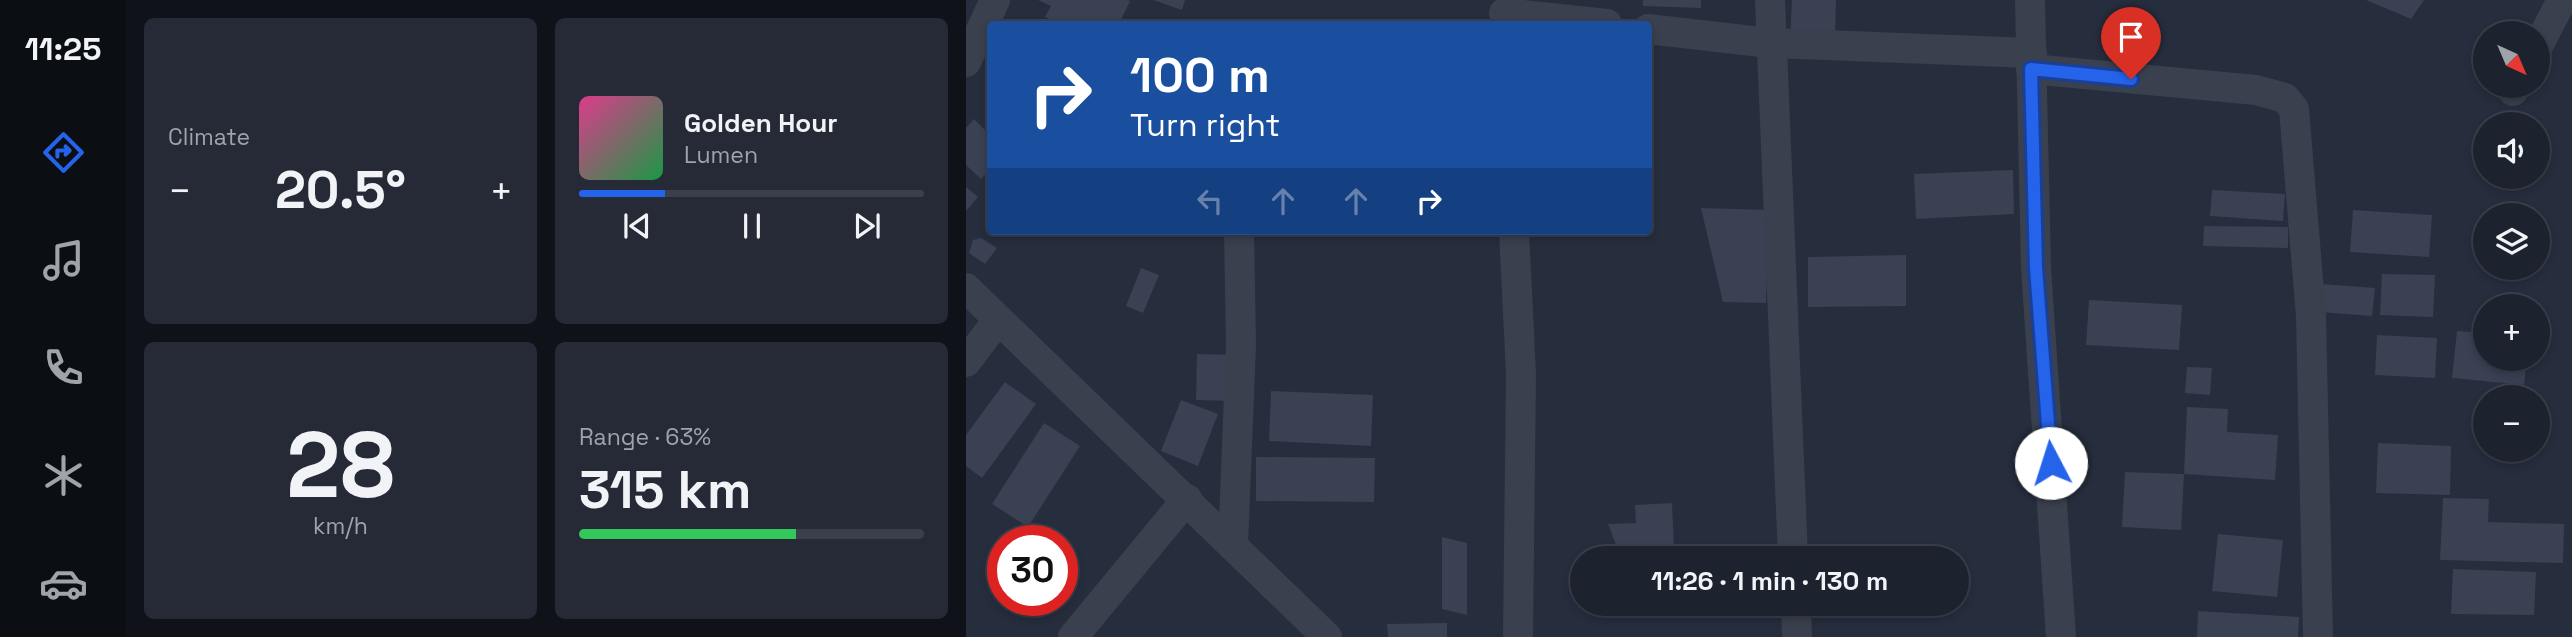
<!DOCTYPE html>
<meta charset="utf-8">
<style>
body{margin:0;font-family:"Space Grotesk",sans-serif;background:#252a36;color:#f1f3f6;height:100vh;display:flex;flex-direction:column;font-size:26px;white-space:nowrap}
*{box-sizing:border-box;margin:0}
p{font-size:23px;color:#a0a4aa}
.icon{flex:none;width:38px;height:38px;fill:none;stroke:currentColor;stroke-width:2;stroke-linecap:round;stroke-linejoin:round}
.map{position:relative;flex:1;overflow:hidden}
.drawer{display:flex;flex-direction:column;gap:18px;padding:18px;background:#0f1319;width:840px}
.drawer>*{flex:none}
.banner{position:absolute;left:21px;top:21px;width:665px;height:214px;border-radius:7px;box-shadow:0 4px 10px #0003,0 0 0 2px #3a3f4a;background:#1a4fa0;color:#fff;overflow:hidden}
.needle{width:46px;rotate:136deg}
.controls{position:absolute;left:1507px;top:21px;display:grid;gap:14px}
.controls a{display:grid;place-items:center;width:77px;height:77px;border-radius:50%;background:#1c222e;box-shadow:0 4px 10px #0003,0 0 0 2px #3a3f4a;font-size:35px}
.speed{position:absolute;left:21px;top:525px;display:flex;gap:14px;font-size:35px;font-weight:700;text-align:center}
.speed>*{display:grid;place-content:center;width:91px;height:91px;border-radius:50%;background:#1c222e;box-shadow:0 4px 10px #0003,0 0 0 2px #3a3f4a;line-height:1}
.speed .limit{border:10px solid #d22;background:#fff;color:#111}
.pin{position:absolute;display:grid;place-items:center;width:60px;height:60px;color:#fff;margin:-72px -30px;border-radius:50% 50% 50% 0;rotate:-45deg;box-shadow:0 0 7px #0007}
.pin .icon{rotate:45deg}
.me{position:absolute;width:77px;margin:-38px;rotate:355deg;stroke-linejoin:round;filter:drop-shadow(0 0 5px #0008)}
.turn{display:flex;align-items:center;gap:24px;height:147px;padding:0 28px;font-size:32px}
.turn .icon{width:91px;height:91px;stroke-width:2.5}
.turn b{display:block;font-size:49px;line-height:60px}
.lanes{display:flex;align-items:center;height:66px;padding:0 28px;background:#0003;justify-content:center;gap:35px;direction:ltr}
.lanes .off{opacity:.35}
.big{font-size:52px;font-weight:700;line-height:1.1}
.drawer .tile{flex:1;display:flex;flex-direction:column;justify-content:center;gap:10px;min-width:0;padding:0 24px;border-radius:10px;background:#252a36}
.drawer .dial{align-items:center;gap:0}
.dial b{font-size:91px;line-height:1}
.song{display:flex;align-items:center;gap:21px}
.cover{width:84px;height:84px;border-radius:10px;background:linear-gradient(135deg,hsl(330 70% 55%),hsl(140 70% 35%))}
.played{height:7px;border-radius:4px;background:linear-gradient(90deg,#2563eb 25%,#3a3f4a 25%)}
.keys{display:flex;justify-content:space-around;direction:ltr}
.heat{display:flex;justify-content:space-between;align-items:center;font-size:38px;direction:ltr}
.charge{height:10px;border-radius:5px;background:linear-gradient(90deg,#34c759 63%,#3a3f4a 0)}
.drawer .tiles{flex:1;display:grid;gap:18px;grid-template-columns:repeat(2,1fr)}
.trip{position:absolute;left:604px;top:546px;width:399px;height:70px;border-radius:35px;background:#1c222e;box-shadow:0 4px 10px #0003,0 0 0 2px #3a3f4a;font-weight:700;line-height:70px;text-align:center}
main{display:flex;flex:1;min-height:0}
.menu{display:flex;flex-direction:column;width:126px;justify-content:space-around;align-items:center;background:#0b0e12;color:#a0a4aa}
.menu .icon{width:49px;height:49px}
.menu .active{color:#2563eb}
.menu b{font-size:32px;color:#f1f3f6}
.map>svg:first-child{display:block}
.building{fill:#394153}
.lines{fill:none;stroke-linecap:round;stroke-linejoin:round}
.street{stroke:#3a404d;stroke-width:30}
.route-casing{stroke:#184099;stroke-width:18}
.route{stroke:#2563eb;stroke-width:12}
</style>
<main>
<nav class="menu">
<b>11:25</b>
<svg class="icon active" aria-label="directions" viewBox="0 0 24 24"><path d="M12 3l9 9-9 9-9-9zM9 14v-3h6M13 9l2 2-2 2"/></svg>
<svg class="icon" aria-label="music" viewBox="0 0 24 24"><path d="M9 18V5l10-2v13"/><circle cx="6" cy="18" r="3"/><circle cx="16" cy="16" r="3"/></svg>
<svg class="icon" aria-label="phone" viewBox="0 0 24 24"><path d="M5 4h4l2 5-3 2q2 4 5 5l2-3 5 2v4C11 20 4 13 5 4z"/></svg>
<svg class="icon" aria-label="climate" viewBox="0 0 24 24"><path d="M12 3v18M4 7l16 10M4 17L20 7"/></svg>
<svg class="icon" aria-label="car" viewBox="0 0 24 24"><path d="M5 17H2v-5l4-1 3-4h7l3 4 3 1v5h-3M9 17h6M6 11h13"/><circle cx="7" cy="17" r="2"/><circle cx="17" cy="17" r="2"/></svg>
</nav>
<section class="drawer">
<div class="tiles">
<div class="tile"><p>Climate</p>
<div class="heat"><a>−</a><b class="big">20.5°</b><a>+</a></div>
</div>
<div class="tile">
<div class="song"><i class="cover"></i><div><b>Golden Hour</b><p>Lumen</p></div></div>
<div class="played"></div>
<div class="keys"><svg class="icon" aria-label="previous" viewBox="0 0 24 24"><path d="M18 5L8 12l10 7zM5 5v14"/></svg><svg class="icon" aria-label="pause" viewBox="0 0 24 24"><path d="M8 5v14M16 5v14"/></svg><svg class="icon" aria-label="next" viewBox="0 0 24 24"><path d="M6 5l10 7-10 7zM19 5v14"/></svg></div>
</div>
<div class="tile dial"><b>28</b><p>km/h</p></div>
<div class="tile"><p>Range · 63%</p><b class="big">315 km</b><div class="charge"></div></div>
</div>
</section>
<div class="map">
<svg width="1606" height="637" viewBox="0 0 1606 637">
<rect width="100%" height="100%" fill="#262d3d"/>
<!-- building -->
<g class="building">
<polygon points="72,0 161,0 164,1 153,24 96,24 79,17 85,6"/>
<polygon points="187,0 219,0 216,10"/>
<polygon points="677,0 735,0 735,8 677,6"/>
<polygon points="826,0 870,0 869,40 824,39"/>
<polygon points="1400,0 1458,0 1445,19"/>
<polygon points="8,119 24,135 24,169 15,179 0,165 0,128"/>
<polygon points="1047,170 1048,214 950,219 948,174"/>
<polygon points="0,187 12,197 0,211"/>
<polygon points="1246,190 1319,194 1317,221 1244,216"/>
<polygon points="735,208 803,210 800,303 757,302"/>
<polygon points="1387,210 1466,215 1463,257 1384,252"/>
<polygon points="1238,226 1322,227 1322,248 1237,246"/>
<polygon points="15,238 31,248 19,264 3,253 7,240"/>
<polygon points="940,255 940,306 842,307 842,257"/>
<polygon points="175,268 193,275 177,313 160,306"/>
<polygon points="1416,274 1469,275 1467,317 1414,315"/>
<polygon points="1355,284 1409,288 1406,316 1353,312"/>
<polygon points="1123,300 1216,305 1213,350 1120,345"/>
<polygon points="1491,331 1519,333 1519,359 1561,359 1558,385 1486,378"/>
<polygon points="1411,335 1471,338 1469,378 1409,375"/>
<polygon points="231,354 267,355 266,401 230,400"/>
<polygon points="1221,367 1246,368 1244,395 1219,393"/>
<polygon points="39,382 70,404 16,478 0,466 0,435"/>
<polygon points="305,391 407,395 405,446 303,441"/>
<polygon points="215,400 252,414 232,466 195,451"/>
<polygon points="1221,407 1262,409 1261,432 1312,435 1309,480 1218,474 1215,530 1156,527 1159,472 1218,474"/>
<polygon points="78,423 114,446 62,527 26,504"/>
<polygon points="1412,443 1485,446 1484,495 1410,493"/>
<polygon points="290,457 409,458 408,502 290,501"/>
<polygon points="1477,498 1523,499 1522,522 1598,524 1597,563 1474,560"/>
<polygon points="706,503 708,547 652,550 642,524 670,523 669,505"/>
<polygon points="1252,534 1317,540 1311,597 1246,591"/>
<polygon points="476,537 501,543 501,615 476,609"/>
<polygon points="1487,569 1570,572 1568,615 1485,614"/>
<polygon points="662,604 745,604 745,605 664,615"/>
<polygon points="1232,611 1333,617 1332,637 1231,637"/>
<polygon points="481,623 481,637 422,637 421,624"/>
</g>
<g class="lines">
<!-- street -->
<g class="street">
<polyline points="804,0 827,558"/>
<polyline points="1064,0 1070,268 1095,637"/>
<polyline points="538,13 641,24"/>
<polyline points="682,29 804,43 1066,53"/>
<polyline points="1572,46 1596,0"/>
<polyline points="0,62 29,0"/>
<polyline points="1065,69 1290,90 1319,98 1328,109 1345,316 1352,637"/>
<polyline points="1547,91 1550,86"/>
<polyline points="548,231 555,374 552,637"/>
<polyline points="0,288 361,637"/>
<polyline points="0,362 32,320"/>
<polyline points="267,546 275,345 273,231"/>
<polyline points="830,604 831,637"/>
<polyline points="107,637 221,499"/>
</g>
</g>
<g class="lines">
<defs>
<polyline id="route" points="1085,463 1070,268 1065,69 1165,79"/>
</defs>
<!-- route casing -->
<use href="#route" class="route-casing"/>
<!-- route -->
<use href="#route" class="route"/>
</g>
</svg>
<div class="controls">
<a><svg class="needle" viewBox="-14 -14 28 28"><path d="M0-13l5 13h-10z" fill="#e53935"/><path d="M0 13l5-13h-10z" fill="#a0a4aa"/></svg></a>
<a><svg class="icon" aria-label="sound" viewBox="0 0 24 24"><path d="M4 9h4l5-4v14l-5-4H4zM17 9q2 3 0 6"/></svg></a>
<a><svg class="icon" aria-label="layers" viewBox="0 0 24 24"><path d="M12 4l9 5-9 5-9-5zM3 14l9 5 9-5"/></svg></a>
<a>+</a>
<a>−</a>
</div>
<div class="speed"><div class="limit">30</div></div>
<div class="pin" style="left:1165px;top:79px;background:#d93025"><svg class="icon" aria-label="arrive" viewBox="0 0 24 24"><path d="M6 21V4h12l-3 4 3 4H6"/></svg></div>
<svg class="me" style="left:1085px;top:463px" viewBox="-20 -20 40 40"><circle r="19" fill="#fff"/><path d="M0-13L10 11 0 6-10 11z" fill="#2563eb"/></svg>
<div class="trip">11:26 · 1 min · 130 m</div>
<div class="banner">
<div class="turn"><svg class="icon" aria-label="right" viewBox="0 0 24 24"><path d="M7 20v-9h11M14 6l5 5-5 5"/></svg><div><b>100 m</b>Turn right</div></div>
<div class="lanes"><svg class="icon off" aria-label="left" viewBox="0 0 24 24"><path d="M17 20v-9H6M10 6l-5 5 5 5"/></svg><svg class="icon off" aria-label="ahead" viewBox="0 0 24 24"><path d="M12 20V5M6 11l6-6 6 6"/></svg><svg class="icon off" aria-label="ahead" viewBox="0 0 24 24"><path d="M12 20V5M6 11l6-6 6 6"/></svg><svg class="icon" aria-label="right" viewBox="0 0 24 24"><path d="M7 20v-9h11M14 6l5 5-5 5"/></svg></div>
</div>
</div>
</main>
